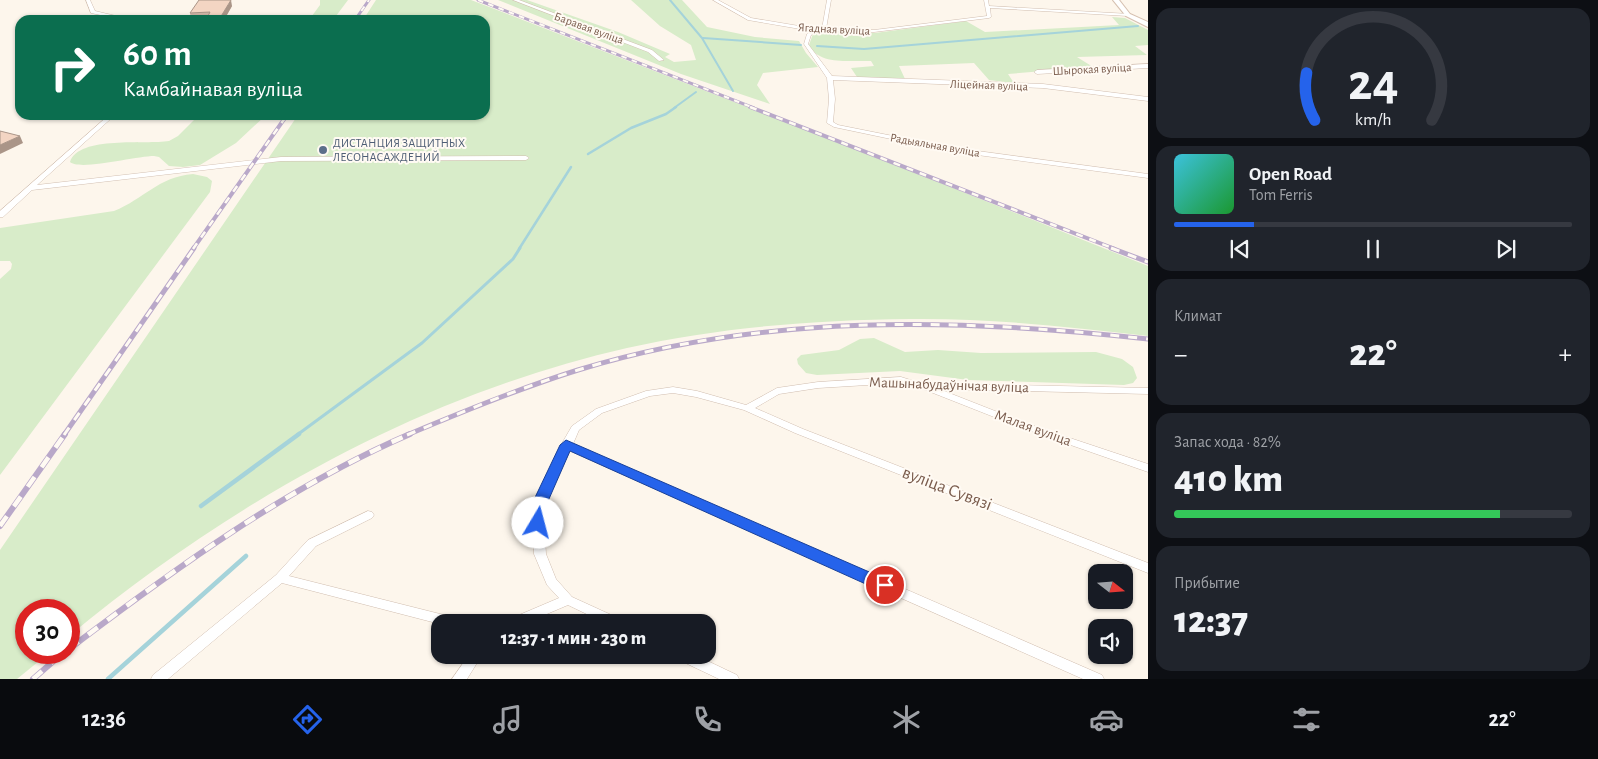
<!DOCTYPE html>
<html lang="ru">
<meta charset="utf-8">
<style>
body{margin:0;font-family:"Alegreya Sans",sans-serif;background:#20242c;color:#f1f3f6;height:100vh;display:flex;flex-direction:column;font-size:19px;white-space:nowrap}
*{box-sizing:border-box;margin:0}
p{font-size:16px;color:#9ea1a6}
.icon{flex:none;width:28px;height:28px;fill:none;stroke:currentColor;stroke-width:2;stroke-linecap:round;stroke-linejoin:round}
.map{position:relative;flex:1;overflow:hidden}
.side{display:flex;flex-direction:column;gap:8px;padding:8px;background:#0d0f14;width:450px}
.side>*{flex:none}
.guide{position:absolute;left:15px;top:15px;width:475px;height:105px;border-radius:15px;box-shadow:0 1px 4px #0004;background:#0b6e4f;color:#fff;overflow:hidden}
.needle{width:32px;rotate:107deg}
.tools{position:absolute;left:1088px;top:564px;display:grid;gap:10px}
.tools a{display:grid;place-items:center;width:45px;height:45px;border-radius:10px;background:#171b24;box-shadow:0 1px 4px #0004;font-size:25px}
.speed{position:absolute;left:15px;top:599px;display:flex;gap:10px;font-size:25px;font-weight:700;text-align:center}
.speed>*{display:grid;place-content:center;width:65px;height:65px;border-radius:50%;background:#171b24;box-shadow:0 1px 4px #0004;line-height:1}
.speed .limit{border:8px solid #d22;background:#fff;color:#111}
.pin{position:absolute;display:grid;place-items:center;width:42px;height:42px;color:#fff;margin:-21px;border:2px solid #fff;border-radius:50%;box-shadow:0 1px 5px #0007}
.me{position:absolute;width:55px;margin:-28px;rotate:8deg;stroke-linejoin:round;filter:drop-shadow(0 0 4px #0008)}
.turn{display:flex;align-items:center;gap:18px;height:105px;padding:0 25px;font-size:22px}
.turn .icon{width:65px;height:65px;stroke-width:2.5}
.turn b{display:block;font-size:35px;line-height:42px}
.big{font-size:38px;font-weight:800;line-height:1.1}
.side .tile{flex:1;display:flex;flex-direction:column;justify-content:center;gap:8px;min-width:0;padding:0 18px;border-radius:15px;background:#20242c}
.side .dial{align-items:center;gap:0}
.dial svg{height:130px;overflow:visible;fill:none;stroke:#363941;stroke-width:7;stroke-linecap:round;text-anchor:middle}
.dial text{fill:#f1f3f6;stroke:none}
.song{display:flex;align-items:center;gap:15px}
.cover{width:60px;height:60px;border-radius:8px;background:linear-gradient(135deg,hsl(190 70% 55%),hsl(130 70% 35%))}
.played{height:5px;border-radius:2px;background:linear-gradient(90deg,#2563eb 20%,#363941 20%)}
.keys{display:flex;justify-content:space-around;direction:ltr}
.heat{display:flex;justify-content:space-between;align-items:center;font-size:28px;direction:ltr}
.charge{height:8px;border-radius:4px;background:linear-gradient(90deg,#34c759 82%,#363941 0)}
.trip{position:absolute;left:431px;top:614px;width:285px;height:50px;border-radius:15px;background:#171b24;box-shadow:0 1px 4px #0004;font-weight:800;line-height:50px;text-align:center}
.menu{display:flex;height:80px;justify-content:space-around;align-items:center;background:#090b0e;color:#9ea1a6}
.menu .icon{width:35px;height:35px}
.menu .selected{color:#2563eb}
.menu b{font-size:22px;color:#f1f3f6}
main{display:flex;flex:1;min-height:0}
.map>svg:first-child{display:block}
.green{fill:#d8ecc9}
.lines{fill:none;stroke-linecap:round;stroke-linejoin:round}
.stream-far3{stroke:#a5d3da;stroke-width:2}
.stream-far2{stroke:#a5d3da;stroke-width:2.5}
.stream-far1{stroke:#a5d3da;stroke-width:3}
.stream{stroke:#a5d3da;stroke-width:4.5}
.street-casing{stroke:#d1beb0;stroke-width:1}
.secondary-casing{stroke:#d6c0b0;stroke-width:2}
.street{fill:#fff;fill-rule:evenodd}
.secondary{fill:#fff;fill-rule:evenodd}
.rail-far3-casing{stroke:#b9a8c9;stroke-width:3}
.rail-far2-casing{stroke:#b9a8c9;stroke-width:4}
.rail-far1-casing{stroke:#b9a8c9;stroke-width:5}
.rail-casing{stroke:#b9a8c9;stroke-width:6}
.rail-far3{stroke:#fffaf3;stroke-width:2;stroke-dasharray:5.5;stroke-linecap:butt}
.rail-far2{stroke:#fffaf3;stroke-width:2.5;stroke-dasharray:7;stroke-linecap:butt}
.rail-far1{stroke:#fffaf3;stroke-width:3;stroke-dasharray:9;stroke-linecap:butt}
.rail{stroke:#fffaf3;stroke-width:4.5;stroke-dasharray:12;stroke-linecap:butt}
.wall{fill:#d1b7a8}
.shaded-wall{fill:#aa9588}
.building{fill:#f3d5c3;stroke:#aa9588}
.route{fill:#2563eb;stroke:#184099}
.service-dot{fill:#5c6f8a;stroke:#fffaf3;stroke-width:2}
.labels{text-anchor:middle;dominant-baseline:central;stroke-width:4;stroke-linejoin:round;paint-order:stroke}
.far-street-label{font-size:12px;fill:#7a5c4d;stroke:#fffaf3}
.far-service-label{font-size:12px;fill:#4e5e75;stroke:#fffaf3;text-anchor:start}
.street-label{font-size:15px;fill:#7a5c4d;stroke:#fffaf3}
.near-street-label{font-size:18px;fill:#7a5c4d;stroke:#fffaf3}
</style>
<main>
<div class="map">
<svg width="1148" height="679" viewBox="0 0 1148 679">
<rect width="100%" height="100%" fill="#fdf6ec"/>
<!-- green -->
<g class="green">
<polygon points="320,0 348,0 333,20 309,20 320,5"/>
<path d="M376 0H471L856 149 1148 266V336C1069 327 990 318 910 319 816 320 720 327 627 348 421 395 231 502 69 636V610H26V652L49 653 17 679H0V550L298 115H485V20H363Z"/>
<polygon points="498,0 527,0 618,32 670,54 665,57 674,62 696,60 691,45 660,26 631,0 682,0 707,27 755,37 799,41 806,53 818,67 763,73 757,85 770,104 681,74"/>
<path d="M1112 17 1125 18 1148 30V45L1135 46 1147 55 1077 57 1093 67 1008 74 1014 83 989 80 974 63 899 66 905 79 857 77 851 68 874 66 871 61C851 60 819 66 809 45L813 34 826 30 875 33 966 21 985 32 1119 25Z"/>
<path d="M199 115H266L236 143 200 165 183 167 169 166 159 157 154 156C136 156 80 171 70 162 79 135 146 145 169 141L178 136Z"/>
<path d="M193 174 207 177 212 181 210 192 0 475V279L11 269 12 264 10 261H0V228L114 211C144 199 158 177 193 174Z"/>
<polygon points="874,338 905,352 938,350 981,353 1096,352 1122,359 1133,367 1137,378 1133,383 1124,385 968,380 900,371 817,375 806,373 798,364 797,359 801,355 839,350 860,339"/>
</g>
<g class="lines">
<!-- stream-far3 -->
<g class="stream-far3">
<polyline points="670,0 702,38 733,91"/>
<polyline points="703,38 801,45"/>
<polyline points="817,46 864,49 1138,26"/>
<polyline points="674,108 696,92"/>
</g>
<!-- stream-far2 -->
<g class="stream-far2">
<polyline points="588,154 631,128 666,114 676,107"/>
<polyline points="519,249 571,167"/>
</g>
<!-- stream-far1 -->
<polyline class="stream-far1" points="297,435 422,343 513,259 520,248"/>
<!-- stream -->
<g class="stream">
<polyline points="201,506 299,434"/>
<polyline points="108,679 246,556"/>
</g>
<defs>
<g id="street">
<polygon points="86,0 90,0 95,11 133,20 124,20 91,13"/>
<polygon points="513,0 519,0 652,50 664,60 659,61 648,52"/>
<polygon points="713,0 718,0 751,18 817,29 822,29 827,0 831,0 826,29 874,30 987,16 984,0 988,0 989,6 1130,14 1130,15 1128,16 990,8 991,17 989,18 874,32 818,31 811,35 808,44 832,76 1043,84 1148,97 1148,101 1043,88 833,80 835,99 833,122 838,125 948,147 1148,174 1148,178 948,151 834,127 827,123 829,99 827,78 804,44 807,34 812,31 748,20"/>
<polygon points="1148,64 1148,68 1037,74 1034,72 1037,70"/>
<polygon points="109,115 115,115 37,185 281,157 526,156 529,158 526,160 281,161 32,190 3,217 0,217 0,211"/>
<polygon points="901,377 920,383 1148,388 1148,394 939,389 1028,424 1148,464 1148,472 1022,428 923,389 900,383 818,388 779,394 755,408 803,429 1148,563 1148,573 795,433 744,410 696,397 673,393 650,396 602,413 579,430 573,444 1102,675 1104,679 1083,679 570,451 543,508 546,554 556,579 572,597 618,618 620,622 603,622 568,605 528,622 510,622 512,618 559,598 547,585 534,554 533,508 561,445 572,426 596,409 646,391 673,387 697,391 746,405 777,388 818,382"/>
<polygon points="368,511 372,512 374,515 372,518 316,546 289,576 452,617 456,618 458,622 440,622 440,624 282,583 168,679 151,679 153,675 276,575 308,540"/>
<polygon points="469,655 482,655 467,679 452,679"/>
<polygon points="676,655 695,655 737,675 739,679 719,679 677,659"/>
</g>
<polygon id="secondary" points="1113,0 1119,0 1130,14 1148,22 1148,27 1126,16"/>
</defs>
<!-- street casing -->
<use href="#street" class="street-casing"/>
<!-- secondary casing -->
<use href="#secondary" class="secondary-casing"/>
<!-- street -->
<use href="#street" class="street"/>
<!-- secondary -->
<use href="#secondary" class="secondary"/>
<defs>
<g id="rail-far3">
<polyline points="478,0 754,108"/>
<polyline points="355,20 369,0"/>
</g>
<g id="rail-far2">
<polyline points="750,107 1115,249"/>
<polyline points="193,249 287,115"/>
</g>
<g id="rail-far1">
<polyline points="1111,248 1148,262"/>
<polyline points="64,435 194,248"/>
<path d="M407 435C464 411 520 388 578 370 764 313 957 318 1148 339"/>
</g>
<g id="rail">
<polyline points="0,526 65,434"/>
<path d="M69 649C176 568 287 487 410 434"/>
<polyline points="33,679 64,652"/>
</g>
</defs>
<!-- rail-far3 casing -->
<use href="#rail-far3" class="rail-far3-casing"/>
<!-- rail-far2 casing -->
<use href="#rail-far2" class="rail-far2-casing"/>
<!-- rail-far1 casing -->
<use href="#rail-far1" class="rail-far1-casing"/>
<!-- rail casing -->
<use href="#rail" class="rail-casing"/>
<!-- rail-far3 -->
<use href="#rail-far3" class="rail-far3"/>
<!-- rail-far2 -->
<use href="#rail-far2" class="rail-far2"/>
<!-- rail-far1 -->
<use href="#rail-far1" class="rail-far1"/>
<!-- rail -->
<use href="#rail" class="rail"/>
</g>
<!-- wall -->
<polygon class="wall" points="213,0 232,6 224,20 207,20 207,18 191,19 190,13"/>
<!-- shaded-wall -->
<g class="shaded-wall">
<polygon points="231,0 232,6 224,20 221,20 220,18"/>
<polygon points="20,136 23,143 0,154 0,145"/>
</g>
<!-- building -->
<g class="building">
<polygon points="199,0 231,0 220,18 207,18 210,12 190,13"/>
<polygon points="0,131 20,136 0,145"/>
</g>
<!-- route -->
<polygon class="route" points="566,440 890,581 893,585 890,590 885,591 879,590 570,451 545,508 545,523 543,527 533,527 530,508 560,445"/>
<!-- markers -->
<circle class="service-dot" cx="323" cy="150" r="5"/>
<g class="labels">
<!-- far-street labels -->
<g class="far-street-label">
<text transform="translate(589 28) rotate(20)">Баравая вуліца</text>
<text transform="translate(834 29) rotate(3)">Ягадная вуліца</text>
<text transform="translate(1092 69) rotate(-3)">Шырокая вуліца</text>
<text transform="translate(989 85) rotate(2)">Ліцейная вуліца</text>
<text transform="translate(935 145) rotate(10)">Радыяльная вуліца</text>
</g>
<!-- far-service labels -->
<g class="far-service-label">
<text x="333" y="143">ДИСТАНЦИЯ ЗАЩИТНЫХ<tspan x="333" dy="14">ЛЕСОНАСАЖДЕНИЙ</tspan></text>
</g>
<!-- street labels -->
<g class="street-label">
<text transform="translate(949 385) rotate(2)">Машынабудаўнічая вуліца</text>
<text transform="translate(1033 428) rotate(20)">Малая вуліца</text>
</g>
<!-- near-street labels -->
<g class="near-street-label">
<text transform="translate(947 489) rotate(21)">вуліца Сувязі</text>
</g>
</g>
</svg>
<div class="tools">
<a><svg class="needle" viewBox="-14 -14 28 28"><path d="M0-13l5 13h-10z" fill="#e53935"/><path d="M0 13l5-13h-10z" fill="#9ea1a6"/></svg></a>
<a><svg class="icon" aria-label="sound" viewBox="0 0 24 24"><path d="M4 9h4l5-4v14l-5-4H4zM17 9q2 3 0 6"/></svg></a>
</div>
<div class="speed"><div class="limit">30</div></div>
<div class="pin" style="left:885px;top:585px;background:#d93025"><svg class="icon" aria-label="arrive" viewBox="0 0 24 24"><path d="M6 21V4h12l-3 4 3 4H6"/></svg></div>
<svg class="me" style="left:538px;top:523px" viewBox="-20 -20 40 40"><circle r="19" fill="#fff"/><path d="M0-13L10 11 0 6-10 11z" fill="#2563eb"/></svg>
<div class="trip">12:37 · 1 мин · 230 m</div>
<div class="guide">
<div class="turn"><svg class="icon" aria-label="right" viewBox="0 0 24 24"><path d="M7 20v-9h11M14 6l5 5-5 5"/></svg><div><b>60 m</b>Камбайнавая вуліца</div></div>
</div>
</div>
<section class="side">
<div class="tile dial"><svg viewBox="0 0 100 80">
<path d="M14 69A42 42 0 1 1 86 69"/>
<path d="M14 69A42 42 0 0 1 9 40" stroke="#2563eb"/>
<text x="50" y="56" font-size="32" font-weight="700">24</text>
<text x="50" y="72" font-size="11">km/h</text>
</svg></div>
<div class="tile">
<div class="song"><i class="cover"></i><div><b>Open Road</b><p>Tom Ferris</p></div></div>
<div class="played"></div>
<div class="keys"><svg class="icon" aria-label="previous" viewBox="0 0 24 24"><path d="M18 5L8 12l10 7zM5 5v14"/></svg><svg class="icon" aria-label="pause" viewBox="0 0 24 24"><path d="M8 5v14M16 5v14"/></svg><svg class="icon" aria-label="next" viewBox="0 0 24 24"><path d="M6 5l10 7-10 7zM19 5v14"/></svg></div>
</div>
<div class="tile"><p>Климат</p>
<div class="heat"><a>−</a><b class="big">22°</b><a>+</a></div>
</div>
<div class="tile"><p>Запас хода · 82%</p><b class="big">410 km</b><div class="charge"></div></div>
<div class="tile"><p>Прибытие</p><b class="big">12:37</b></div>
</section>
</main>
<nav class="menu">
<b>12:36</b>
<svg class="icon selected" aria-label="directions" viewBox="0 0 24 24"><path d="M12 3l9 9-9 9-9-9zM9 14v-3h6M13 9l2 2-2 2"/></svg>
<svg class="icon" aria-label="music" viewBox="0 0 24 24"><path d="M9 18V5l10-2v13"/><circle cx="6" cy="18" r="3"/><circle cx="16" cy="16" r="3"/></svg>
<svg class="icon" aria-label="phone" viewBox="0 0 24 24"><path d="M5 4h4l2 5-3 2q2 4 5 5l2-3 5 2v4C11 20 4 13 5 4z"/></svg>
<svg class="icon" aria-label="climate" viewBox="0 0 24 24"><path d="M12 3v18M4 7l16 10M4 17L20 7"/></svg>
<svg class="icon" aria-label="car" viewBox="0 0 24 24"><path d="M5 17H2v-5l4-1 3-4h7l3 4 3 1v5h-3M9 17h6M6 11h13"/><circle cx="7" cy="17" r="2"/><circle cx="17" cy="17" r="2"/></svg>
<svg class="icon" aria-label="filters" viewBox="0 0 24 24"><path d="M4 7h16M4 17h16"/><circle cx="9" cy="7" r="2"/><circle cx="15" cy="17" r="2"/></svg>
<b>22°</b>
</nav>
